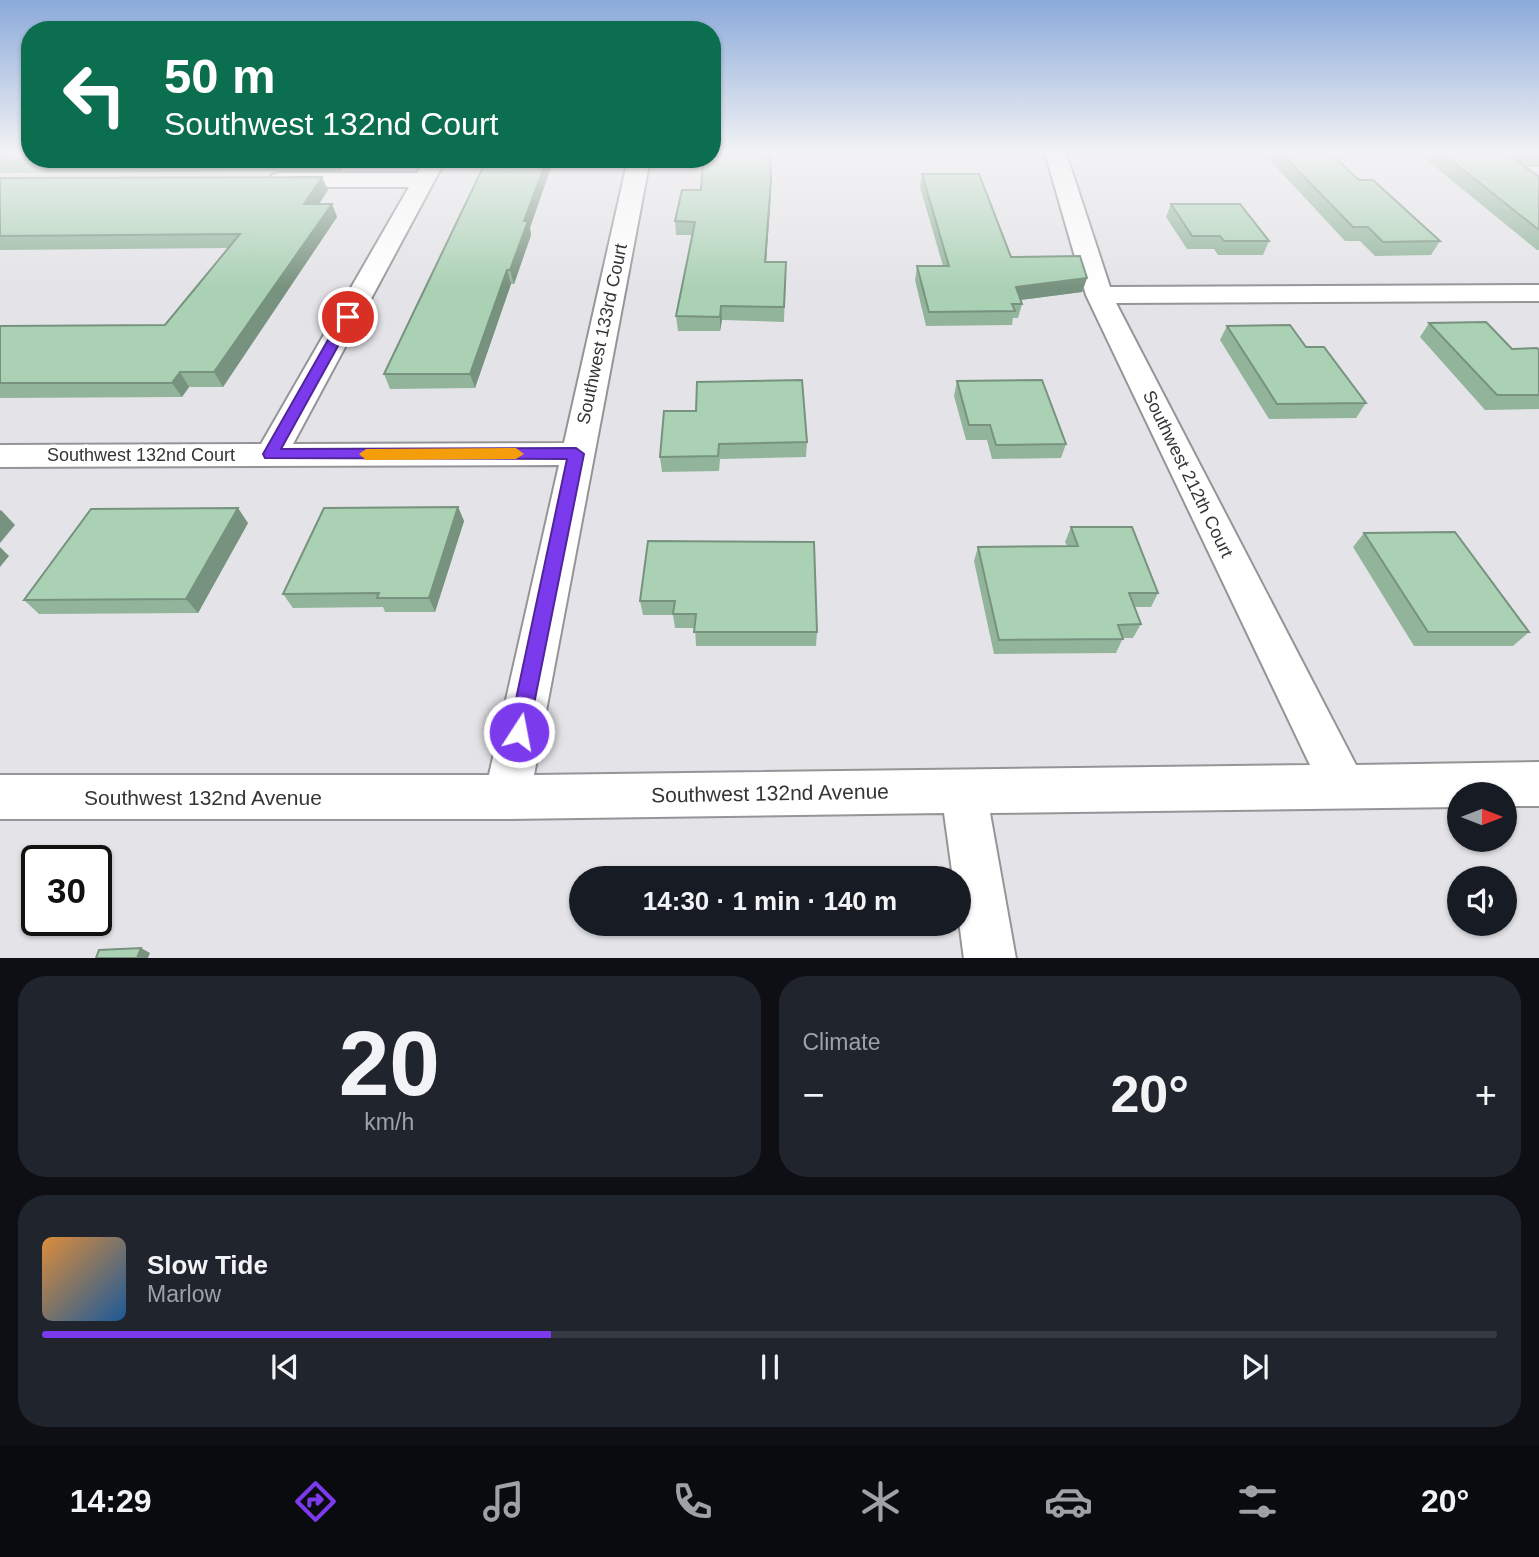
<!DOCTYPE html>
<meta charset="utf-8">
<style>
body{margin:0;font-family:Helvetica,sans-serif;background:#20242c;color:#f1f3f6;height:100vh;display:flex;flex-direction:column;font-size:26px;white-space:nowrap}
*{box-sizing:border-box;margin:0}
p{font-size:23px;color:#9ea1a6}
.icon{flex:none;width:38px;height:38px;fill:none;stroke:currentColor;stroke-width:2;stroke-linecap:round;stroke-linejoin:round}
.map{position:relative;height:958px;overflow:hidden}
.panel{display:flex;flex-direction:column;gap:18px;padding:18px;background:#0d0f14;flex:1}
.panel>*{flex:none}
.hud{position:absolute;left:21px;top:21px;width:700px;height:147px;border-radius:28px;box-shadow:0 2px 5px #0004;background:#0b6e4f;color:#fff;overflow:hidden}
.needle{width:46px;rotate:90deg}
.fabs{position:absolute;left:1447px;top:782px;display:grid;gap:14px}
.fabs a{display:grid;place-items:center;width:70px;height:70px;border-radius:50%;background:#171b24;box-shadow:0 2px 5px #0004;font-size:35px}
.speed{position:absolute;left:21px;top:845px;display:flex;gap:14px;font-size:35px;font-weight:700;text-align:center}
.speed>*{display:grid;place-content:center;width:91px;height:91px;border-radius:50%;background:#171b24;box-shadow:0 2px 5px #0004;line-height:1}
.speed .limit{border:4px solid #111;border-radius:10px;background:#fff;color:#111}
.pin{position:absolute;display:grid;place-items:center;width:60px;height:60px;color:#fff;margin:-30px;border:4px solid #fff;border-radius:50%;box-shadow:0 2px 7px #0007}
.me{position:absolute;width:77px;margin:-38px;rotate:11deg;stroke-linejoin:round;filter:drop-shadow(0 0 5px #0008)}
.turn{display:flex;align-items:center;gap:24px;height:147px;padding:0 28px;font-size:32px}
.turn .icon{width:91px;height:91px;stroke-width:2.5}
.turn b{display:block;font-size:49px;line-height:60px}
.big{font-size:52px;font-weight:600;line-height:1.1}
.panel .widget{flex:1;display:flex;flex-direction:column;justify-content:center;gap:10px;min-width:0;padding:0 24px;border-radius:28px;background:#20242c}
.panel .dial{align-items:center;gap:0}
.dial b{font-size:91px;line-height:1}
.song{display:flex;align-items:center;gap:21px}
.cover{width:84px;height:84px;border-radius:10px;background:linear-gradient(135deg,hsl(30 70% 55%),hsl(210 70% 35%))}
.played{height:7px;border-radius:4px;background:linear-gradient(90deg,#7c3aed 35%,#363941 35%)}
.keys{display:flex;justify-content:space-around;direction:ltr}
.heat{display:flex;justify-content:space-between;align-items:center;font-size:38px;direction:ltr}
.panel .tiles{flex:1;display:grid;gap:18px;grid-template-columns:1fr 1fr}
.widget:last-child{grid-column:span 2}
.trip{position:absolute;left:569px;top:866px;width:402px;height:70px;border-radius:35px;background:#171b24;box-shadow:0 2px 5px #0004;font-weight:600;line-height:70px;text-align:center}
.menu{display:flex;height:112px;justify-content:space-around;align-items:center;background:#090b0e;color:#9ea1a6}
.menu .icon{width:49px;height:49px}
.menu .on{color:#7c3aed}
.menu b{font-size:32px;color:#f1f3f6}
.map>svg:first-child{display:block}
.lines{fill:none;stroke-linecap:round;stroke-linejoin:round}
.street-casing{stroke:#959598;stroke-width:4}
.street{fill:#fff;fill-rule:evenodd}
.wall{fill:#92b49b}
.shaded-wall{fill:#77927e}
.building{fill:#aad1b4;stroke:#77927e;stroke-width:2}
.route{fill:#7c3aed;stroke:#51269a;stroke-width:2}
.slow{fill:#f59e0b}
.labels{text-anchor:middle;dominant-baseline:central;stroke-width:7;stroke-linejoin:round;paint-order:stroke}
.street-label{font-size:18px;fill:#353536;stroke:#fff}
.near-street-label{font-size:21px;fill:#353536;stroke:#fff}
</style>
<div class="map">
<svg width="1539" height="959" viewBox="0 0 1539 959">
<rect width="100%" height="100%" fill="#e4e4e8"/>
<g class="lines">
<defs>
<polygon id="street" points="1045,153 1066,153 1110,287 1539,285 1539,301 1116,303 1356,765 1539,762 1539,806 1505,806 1505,794 1460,794 1460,807 990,813 1016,959 964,959 959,921 959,878 953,878 944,813 507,819 0,819 0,775 489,775 559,465 0,467 0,445 261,444 409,187 280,187 272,185 269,180 272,175 280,173 417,173 425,159 446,159 293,444 564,443 628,159 650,159 534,775 1310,765 1086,295"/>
</defs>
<!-- street casing -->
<use href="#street" class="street-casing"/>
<!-- street -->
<use href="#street" class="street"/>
</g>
<!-- wall -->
<g class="wall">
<polygon points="0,153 30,159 348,159 340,171 0,173"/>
<polygon points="1263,153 1330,153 1359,180 1440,241 1431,255 1375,256 1360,241 1345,241"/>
<polygon points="1411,153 1539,153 1539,167 1525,167 1539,177 1539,250 1537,250 1423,157 1415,157"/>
<polygon points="922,174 1011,257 1087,278 1082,292 1021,300 1022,304 1018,318 1013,318 1012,325 926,326 915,280 917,266 943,266 920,187"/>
<polygon points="0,178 328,190 319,204 332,204 337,217 223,387 189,387 182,397 0,398 0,326 165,325 229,248 0,250"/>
<polygon points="701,190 771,193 766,262 786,262 784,322 722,320 720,331 678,331 676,316 692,235 676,235 675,221"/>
<polygon points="1171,204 1269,241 1263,255 1218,255 1214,249 1187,249 1166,217"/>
<polygon points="530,228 531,235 514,284 511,284 475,388 390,389 384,374"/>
<polygon points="1429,323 1512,349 1539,350 1539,409 1485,410 1420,337"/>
<polygon points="1227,326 1306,347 1366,403 1356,418 1269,419 1220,340"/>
<polygon points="957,381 1066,444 1061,458 992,459 987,440 966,440 954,396"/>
<polygon points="664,411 807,442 806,457 720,459 719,471 662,472 660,457"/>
<polygon points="458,507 464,521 435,612 385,612 383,607 293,608 283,594"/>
<polygon points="248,523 198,613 39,614 24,600"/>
<polygon points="1071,527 1158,593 1151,607 1134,607 1141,624 1133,638 1123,638 1116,653 994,654 974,561 978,547 1067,546 1065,542"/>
<polygon points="1364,533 1529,632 1513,646 1414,646 1353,547"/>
<polygon points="648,541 817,632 816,646 696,646 695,628 675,628 673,615 643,615 640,601"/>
</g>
<!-- shaded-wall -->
<g class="shaded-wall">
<polygon points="336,159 348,159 340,171"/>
<polygon points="547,159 554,159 530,228 531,235 514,284 510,270 524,221"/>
<polygon points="322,177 328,190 310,218 304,204"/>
<polygon points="771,179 771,193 765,276 765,262"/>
<polygon points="332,204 337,217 223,387 214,372"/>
<polygon points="507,270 511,284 475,388 470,374"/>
<polygon points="1087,278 1082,292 1013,301 1016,287"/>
<polygon points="721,306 722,320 720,331 720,317"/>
<polygon points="180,372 189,387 182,397 172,383"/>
<polygon points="458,507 464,521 435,612 429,598"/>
<polygon points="238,508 248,523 198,613 186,599"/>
<polygon points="1,510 15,525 0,543 0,511"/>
<polygon points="0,547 9,556 0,567"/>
<polygon points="141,948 150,953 148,958 137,958"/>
</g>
<!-- building -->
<g class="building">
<polygon points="0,153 30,153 30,159 109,159 0,160"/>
<polygon points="712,153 770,153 771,179 765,262 786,262 784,307 721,306 720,317 676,316 695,222 675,221 682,190 701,190 703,159 712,159"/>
<polygon points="1281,153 1330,153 1359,180 1373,180 1440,241 1383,242 1368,227 1353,227"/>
<polygon points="1442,153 1539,153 1539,154 1507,154 1539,177 1539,230"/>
<polygon points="487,159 547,159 524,221 528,221 510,270 507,270 470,374 384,374"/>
<polygon points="922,174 979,174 1011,257 1080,256 1087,278 1016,287 1022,304 1012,304 1015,311 929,312 917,266 949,266"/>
<polygon points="322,177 304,204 332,204 214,372 180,372 172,383 0,383 0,326 165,325 240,234 0,236 0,178"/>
<polygon points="1171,204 1240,204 1269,241 1224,241 1220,236 1192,236"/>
<polygon points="1486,322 1512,349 1537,348 1539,350 1539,395 1497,395 1429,323"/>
<polygon points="1290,325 1306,347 1324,347 1366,403 1277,404 1227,326"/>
<polygon points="802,380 807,442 719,444 718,456 660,457 664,411 696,411 697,382"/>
<polygon points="1042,380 1066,444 996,445 990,425 969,425 957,381"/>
<polygon points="458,507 429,598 377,598 379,593 283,594 324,508"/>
<polygon points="238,508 186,599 24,600 91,509"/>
<polygon points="1071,527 1132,527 1158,593 1129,593 1141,624 1118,625 1123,639 999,640 978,547 1078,546"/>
<polygon points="1455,532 1529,632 1428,632 1364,533"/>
<polygon points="648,541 814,542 817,632 694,632 696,614 673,614 675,601 640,601"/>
<polygon points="141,948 137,958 96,958 99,950"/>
</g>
<!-- sky -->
<linearGradient id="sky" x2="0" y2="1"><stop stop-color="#8baad9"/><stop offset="0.53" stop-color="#f3f3f5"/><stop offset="1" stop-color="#f3f3f5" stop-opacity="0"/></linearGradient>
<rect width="1539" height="288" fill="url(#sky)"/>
<!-- route -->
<polygon class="route" points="348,313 354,317 281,449 576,448 584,454 527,739 519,742 512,739 509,732 567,459 265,458 263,454 341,317"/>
<!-- slow -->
<polygon class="slow" points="516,448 524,454 516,459 366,460 359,454 366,449"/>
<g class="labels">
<!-- street labels -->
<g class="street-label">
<text transform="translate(602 334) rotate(-78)">Southwest 133rd Court</text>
<text x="141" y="455">Southwest 132nd Court</text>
<text transform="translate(1188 474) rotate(64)">Southwest 212th Court</text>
</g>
<!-- near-street labels -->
<g class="near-street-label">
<text transform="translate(770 793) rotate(-1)">Southwest 132nd Avenue</text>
<text x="203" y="797">Southwest 132nd Avenue</text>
</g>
</g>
</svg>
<div class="fabs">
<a><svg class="needle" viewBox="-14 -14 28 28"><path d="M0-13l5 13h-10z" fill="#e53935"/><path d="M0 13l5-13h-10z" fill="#9ea1a6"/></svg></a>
<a><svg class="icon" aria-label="sound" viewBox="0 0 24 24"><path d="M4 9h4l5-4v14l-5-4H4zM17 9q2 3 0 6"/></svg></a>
</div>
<div class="speed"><div class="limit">30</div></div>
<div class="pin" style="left:348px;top:317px;background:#d93025"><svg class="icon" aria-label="arrive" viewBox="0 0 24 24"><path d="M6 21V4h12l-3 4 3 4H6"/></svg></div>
<svg class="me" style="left:519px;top:732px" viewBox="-20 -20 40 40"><circle r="17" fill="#7c3aed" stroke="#fff" stroke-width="3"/><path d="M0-11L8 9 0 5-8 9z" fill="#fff"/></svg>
<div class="trip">14:30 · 1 min · 140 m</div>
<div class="hud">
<div class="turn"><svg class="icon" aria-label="left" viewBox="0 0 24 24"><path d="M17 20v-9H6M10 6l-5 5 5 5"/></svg><div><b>50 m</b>Southwest 132nd Court</div></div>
</div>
</div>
<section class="panel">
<div class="tiles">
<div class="widget dial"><b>20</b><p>km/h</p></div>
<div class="widget"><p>Climate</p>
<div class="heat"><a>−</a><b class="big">20°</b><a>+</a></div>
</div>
<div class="widget">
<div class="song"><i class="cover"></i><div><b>Slow Tide</b><p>Marlow</p></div></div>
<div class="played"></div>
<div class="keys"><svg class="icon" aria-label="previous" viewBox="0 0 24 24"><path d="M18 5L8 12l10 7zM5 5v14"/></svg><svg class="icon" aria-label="pause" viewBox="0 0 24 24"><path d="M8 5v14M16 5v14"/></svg><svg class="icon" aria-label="next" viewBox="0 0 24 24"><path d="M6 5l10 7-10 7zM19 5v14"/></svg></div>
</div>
</div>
</section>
<nav class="menu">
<b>14:29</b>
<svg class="icon on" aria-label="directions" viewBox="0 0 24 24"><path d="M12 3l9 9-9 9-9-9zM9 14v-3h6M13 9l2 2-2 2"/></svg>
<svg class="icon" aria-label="music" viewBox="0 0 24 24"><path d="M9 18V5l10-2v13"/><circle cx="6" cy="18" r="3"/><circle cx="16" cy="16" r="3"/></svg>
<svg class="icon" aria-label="phone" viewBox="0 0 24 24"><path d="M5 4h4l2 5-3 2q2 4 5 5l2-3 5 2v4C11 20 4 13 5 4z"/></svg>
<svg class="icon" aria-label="climate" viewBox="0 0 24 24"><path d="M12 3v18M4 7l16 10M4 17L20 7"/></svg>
<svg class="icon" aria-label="car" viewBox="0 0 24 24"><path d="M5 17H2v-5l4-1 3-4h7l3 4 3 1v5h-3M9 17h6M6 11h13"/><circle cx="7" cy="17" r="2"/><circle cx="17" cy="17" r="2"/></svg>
<svg class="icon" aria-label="filters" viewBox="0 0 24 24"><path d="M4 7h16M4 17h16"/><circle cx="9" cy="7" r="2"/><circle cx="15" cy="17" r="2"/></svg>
<b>20°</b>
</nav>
